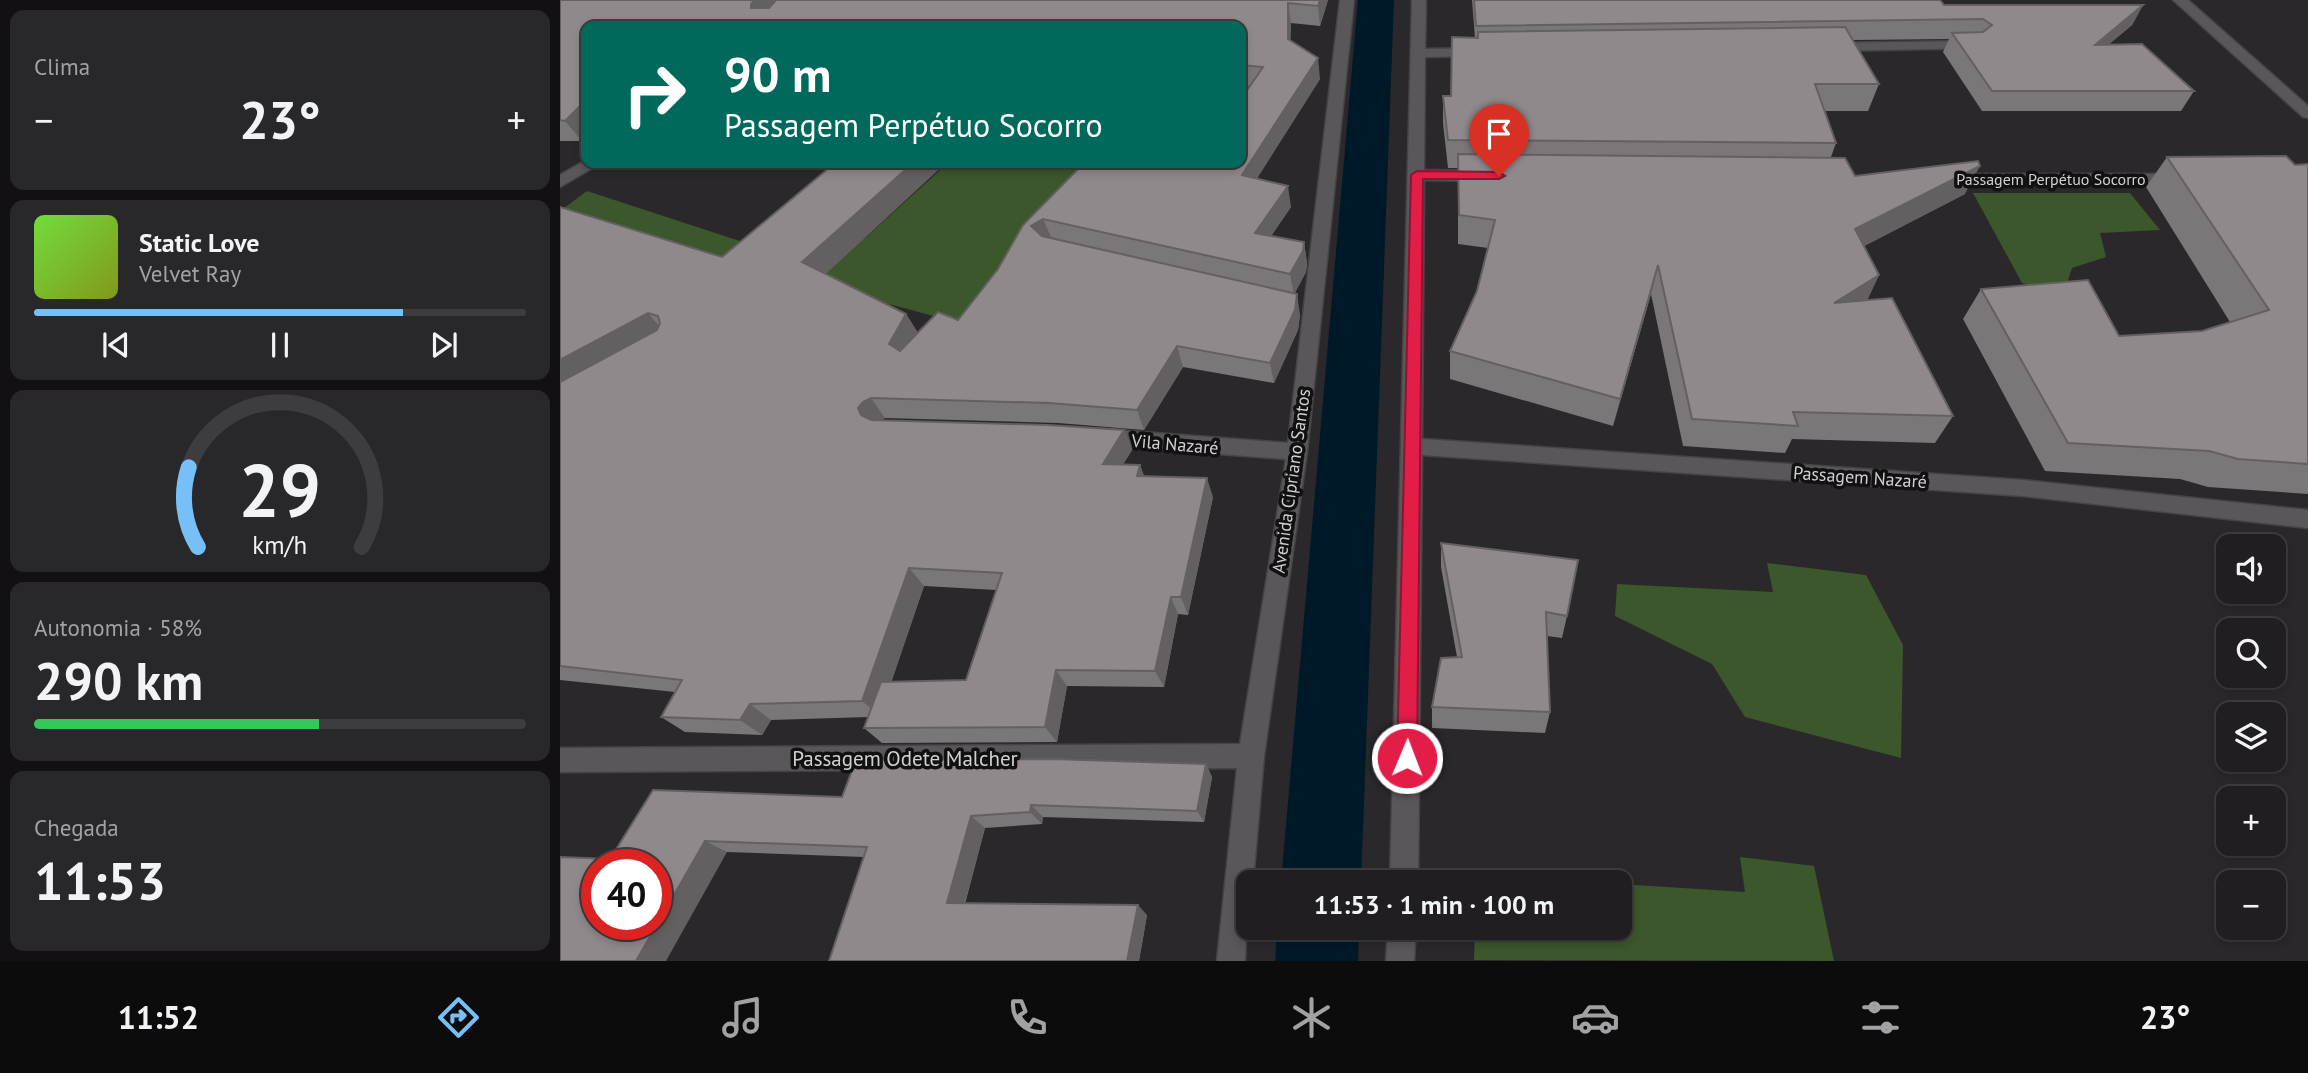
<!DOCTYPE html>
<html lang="pt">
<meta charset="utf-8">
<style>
body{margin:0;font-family:"PT Sans",sans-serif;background:#282729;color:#f1f3f6;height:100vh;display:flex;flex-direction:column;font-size:26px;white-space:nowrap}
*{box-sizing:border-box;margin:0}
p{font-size:23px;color:#a2a2a5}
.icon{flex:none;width:38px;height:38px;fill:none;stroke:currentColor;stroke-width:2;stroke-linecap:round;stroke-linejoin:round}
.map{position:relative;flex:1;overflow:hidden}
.details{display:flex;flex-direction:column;gap:10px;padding:10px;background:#121012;width:560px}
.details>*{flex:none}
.banner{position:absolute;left:21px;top:21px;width:665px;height:147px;border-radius:14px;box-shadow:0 4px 10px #0003,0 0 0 2px #3d3c3e;background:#00695c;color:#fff;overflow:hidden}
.tools{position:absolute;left:1656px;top:534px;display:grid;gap:14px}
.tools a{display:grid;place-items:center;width:70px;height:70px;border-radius:14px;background:#201e20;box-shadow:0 4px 10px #0003,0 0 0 2px #3d3c3e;font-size:35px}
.speed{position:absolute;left:21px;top:849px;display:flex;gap:14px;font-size:35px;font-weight:700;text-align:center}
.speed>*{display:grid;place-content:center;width:91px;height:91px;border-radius:50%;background:#201e20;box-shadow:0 4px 10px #0003,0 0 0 2px #3d3c3e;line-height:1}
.speed .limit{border:10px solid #d22;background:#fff;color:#111}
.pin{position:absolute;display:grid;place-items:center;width:60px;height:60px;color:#fff;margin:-72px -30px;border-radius:50% 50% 50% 0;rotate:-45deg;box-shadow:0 0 7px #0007}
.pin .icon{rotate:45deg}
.me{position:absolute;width:77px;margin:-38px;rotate:1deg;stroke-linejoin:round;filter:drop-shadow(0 0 5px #0008)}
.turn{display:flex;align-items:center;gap:24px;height:147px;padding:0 28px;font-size:32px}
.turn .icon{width:91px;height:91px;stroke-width:2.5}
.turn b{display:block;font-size:49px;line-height:60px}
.big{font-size:52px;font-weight:700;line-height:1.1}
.details .tile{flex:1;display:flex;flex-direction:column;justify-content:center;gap:10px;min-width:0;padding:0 24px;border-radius:14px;background:#282729}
.details .dial{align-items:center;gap:0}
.dial svg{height:182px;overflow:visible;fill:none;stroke:#3d3c3e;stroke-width:7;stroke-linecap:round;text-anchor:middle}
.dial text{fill:#f1f3f6;stroke:none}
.song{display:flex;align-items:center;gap:21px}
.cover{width:84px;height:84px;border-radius:10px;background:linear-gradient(135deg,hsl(100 70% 55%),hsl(70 70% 35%))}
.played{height:7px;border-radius:4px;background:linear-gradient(90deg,#76c0f7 75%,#3d3c3e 75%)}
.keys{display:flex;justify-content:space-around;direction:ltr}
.heat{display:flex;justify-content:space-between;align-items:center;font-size:38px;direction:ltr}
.charge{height:10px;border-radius:5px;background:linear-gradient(90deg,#34c759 58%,#3d3c3e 0)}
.trip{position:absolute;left:676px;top:870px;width:396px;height:70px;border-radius:14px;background:#201e20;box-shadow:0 4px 10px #0003,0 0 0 2px #3d3c3e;font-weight:700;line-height:70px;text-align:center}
.menu{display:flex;height:112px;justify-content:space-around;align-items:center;background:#0d0c0d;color:#a2a2a5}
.menu .icon{width:49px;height:49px}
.menu .active{color:#76c0f7}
.menu b{font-size:32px;color:#f1f3f6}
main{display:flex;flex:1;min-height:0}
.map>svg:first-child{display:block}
.forest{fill:#3c572b}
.water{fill:#001928}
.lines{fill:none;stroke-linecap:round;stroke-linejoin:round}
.minor-casing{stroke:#454345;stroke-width:3}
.minor{fill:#5a575b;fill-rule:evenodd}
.wall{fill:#7b7678;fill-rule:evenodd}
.shaded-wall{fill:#646061}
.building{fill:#8f898b;stroke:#646061;stroke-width:2;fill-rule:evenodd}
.route{fill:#e11d48;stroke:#92132f;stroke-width:2}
.labels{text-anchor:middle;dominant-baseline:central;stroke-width:7;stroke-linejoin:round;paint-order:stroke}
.far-street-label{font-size:16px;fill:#d2d0d2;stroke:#121112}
.street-label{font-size:18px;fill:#d2d0d2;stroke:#121112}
.near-street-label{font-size:21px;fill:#d2d0d2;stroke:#121112}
</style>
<main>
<section class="details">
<div class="tile"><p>Clima</p>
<div class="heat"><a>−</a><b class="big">23°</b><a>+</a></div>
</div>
<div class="tile">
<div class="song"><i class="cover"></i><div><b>Static Love</b><p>Velvet Ray</p></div></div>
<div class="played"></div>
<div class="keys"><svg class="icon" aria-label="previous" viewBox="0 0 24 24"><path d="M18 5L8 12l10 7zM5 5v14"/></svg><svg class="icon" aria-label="pause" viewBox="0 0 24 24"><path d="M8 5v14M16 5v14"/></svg><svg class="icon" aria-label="next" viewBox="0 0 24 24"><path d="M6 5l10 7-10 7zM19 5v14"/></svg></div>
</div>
<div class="tile dial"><svg viewBox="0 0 100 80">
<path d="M14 69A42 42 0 1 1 86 69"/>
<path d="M14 69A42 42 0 0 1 10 34" stroke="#76c0f7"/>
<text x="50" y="56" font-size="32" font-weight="700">29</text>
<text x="50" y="72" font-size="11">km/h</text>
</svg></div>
<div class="tile"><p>Autonomia · 58%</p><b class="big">290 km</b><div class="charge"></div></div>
<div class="tile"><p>Chegada</p><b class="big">11:53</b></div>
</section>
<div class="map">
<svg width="1748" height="961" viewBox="0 0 1748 961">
<rect width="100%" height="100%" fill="#2a282b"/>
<!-- forest -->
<g class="forest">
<polygon points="388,163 547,163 407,325 0,216 0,211 27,191 192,245 305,238"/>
<polygon points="1413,193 1570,193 1600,230 1540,233 1546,257 1512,268 1504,293 1462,283"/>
<polygon points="1207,563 1306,575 1343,645 1341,758 1185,717 1152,664 1055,616 1057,584 1213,592"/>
<polygon points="1180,857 1254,866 1274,961 914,960 915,928 1059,928 1059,884 1185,892"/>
<polygon points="915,869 1041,882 915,882"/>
</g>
<!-- water -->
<g class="water">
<polygon points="798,0 834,0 801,882 721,882"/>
<polygon points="717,928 799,928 798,961 715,961"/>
</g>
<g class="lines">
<defs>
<g id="minor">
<polygon points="780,0 794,0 747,452 704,756 693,882 688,882 685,961 657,961 677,768 0,772 0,748 680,744 726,459 541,445 534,443 531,437 534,431 541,429 728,443"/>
<polygon points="852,0 866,0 865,49 920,48 927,52 920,56 865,57 864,170 924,171 932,176 924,181 864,180 862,439 1463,480 1748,510 1748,528 1463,496 862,455 858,882 830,882"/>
<polygon points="1613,0 1628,0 1748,106 1748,118 1743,117"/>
<polygon points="1413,41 1420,45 1418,48 1271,51 1264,47 1271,43"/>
<polygon points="26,160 26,163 41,163 0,187 0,175"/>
<polygon points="1384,174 1617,174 1625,179 1617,184 1378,182 1376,179"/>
<polygon points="828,928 856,928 854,961 826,961"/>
</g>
</defs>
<!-- minor casing -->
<use href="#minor" class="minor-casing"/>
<!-- minor -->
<use href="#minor" class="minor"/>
</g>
<!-- wall -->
<g class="wall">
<path d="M0 0H768L760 26 731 23 730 41 760 79 697 178 731 207 711 236 744 242 747 263 746 272 734 294 740 315 738 330 714 383 623 367 584 430 498 423 325 418 321 420 564 430 572 450 563 464 580 465 584 476 653 497 628 615 618 614 604 687 507 686 497 742 322 743 304 728 308 717 211 720 202 735 125 732 101 717 115 692 0 680V207L162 257 266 274 346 314 358 333 398 320 438 269 463 225 634 165 690 86H681V26H26V137L22 141H0ZM364 586 436 590 406 680 331 682Z"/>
<polygon points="912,0 1380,0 1384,5 1583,5 1572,25 1548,45 1634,91 1621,111 1422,111 1383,52 1389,39 1293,40 1319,84 1308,111 1265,111 1276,143 1271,157 1295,176 1405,194 1304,246 1319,275 1307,300 1393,416 1375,443 1232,439 1225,453 1123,446 1091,294 1053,426 890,379 890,351 917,291 928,248 898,244 898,168 888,168 883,123 883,96 891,96 915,38"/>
<polygon points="1607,157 1735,165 1748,164 1748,494 1648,487 1620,479 1485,471 1403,319 1421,289 1559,336 1642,331 1670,322 1586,187"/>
<polygon points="881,543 1007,616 1002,638 987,636 990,712 985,733 872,728 872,707 897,657 881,567"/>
<polygon points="646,764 652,777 644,822 483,817 482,824 425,828 405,904 587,915 579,961 269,961 304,857 167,852 50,859 282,797"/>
</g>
<!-- shaded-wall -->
<g class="shaded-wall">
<polygon points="194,0 223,0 202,24 191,8 191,4"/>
<polygon points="760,0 768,0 760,26 758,6"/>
<polygon points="728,3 731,23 730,59 728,39"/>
<polygon points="1583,5 1572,25 1524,65 1535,45"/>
<polygon points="758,58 760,79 686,196 682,175"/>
<polygon points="24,102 26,105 26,137 22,141 5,121"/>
<polygon points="353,163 386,163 256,283 242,262"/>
<polygon points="1420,166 1405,194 1283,257 1295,229"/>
<polygon points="728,186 731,207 699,254 695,233"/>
<polygon points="483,219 492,239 480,247 471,226"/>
<polygon points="744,242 747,263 746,272 734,295 730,274"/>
<polygon points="1098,265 1091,294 1053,426 1060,399"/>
<polygon points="1319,275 1306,303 1274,303"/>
<polygon points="737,294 740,315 738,330 714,383 710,363"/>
<polygon points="88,313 106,334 0,392 0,360"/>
<polygon points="346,314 359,335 342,364 329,344"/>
<polygon points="617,346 623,367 584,430 577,410"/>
<polygon points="311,398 325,418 317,422 316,435 301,415 298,408 303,402"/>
<polygon points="564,430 572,450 552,483 543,464"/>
<polygon points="580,465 587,484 577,476"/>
<polygon points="647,478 653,497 628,615 621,597"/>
<polygon points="349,568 364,586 320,716 302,701"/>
<polygon points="611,597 618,614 604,687 595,671"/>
<polygon points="496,670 507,686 497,742 485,727"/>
<polygon points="190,704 211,720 202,735 180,720"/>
<polygon points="646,764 652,777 644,822 637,811"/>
<polygon points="471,805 483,817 482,824 470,812"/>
<polygon points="411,816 425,828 402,913 387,903"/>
<polygon points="145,841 167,852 106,961 76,961"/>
<polygon points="578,905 587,915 579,961 567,961"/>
</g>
<!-- building -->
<g class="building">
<polygon points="0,0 194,0 191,4 191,8 209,8 216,0 760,0 758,6 728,3 728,39 758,58 682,175 728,186 695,233 744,242 743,251 730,274 483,219 471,226 482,236 737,294 735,310 710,363 617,346 577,410 489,403 311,398 303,402 298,408 301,415 311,420 488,425 564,430 543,464 580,465 577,476 647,478 621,597 611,597 595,671 496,670 485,727 304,728 321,682 406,680 442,573 349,568 302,701 190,704 180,720 101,717 122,680 0,666 0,382 97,330 100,323 98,316 88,313 0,360 0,207 162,257 275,163 353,163 242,262 346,314 329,344 340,351 378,312 398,320 438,269 463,225 524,163 626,163 634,165 636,163 681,163 681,99 703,67 681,65 681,26 26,26 26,102 24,102 5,121 0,120"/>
<polygon points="914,0 1380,0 1384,5 1583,5 1535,45 1582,44 1634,91 1432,91 1392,33 1423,32 1432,25 1423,19 916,26"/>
<polygon points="1285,27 1319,84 1255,84 1276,143 888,140 883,96 891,96 892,37 918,38 918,32"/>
<polygon points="898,154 1285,158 1295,176 1418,161 1420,166 1295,229 1319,275 1274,303 1332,298 1393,416 1233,412 1238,426 1132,419 1098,265 1060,399 890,351 917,291 935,220 899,215"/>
<polygon points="1726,156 1735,165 1748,164 1748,464 1678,459 1649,451 1508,443 1421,289 1528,280 1559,336 1642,331 1709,310 1607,157"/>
<polygon points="881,543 1018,560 1007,616 986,612 990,712 872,707 881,658 902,657"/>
<path d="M492 759 646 764 637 811 471 805 470 812 411 816 387 903 578 905 567 961H269L307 847 145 841 76 961H0V857L50 859 93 790 282 797 296 760ZM37 864H96V924H37Z"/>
</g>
<!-- route -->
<polygon class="route" points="857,171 939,172 945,176 939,179 863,179 857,758 854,765 847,768 840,765 837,758 851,175"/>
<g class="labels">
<!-- far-street labels -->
<g class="far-street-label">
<text x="1491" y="179">Passagem Perpétuo Socorro</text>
</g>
<!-- street labels -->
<g class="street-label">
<text transform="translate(615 444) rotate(5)">Vila Nazaré</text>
<text transform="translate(1300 477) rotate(4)">Passagem Nazaré</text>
<text transform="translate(731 481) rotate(-82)">Avenida Cipriano Santos</text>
</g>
<!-- near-street labels -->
<g class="near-street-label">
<text x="345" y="758">Passagem Odete Malcher</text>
</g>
</g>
</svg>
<div class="tools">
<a><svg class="icon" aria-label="sound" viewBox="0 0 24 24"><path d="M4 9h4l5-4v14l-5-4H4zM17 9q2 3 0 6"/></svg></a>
<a><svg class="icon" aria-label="search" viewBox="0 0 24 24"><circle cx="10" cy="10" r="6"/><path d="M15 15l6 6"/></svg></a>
<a><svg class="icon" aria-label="layers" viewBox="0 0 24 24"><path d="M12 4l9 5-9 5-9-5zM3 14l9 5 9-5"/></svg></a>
<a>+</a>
<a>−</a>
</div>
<div class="speed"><div class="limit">40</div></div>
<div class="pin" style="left:939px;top:176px;background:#d93025"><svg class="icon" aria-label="arrive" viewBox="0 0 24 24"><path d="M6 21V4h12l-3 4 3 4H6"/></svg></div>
<svg class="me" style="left:847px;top:758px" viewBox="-20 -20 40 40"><circle r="17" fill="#e11d48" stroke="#fff" stroke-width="3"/><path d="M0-11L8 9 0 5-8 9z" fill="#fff"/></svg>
<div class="trip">11:53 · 1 min · 100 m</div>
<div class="banner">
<div class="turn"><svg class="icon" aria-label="right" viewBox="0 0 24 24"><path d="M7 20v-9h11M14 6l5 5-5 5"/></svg><div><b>90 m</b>Passagem Perpétuo Socorro</div></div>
</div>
</div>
</main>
<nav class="menu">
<b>11:52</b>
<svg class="icon active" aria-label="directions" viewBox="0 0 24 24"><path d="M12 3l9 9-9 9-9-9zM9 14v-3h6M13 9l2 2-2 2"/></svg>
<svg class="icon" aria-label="music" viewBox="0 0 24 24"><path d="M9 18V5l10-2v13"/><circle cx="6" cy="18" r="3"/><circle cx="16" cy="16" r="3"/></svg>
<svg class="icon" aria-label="phone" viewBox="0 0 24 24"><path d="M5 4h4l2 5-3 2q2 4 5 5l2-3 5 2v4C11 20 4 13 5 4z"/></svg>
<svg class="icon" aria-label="climate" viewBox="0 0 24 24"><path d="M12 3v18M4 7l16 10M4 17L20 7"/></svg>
<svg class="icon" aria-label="car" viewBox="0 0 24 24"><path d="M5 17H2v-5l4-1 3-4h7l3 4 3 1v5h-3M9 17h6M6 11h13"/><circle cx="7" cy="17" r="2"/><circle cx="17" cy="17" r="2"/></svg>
<svg class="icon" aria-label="filters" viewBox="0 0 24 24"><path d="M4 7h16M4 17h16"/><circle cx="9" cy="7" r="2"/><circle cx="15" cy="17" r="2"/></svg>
<b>23°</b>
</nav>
